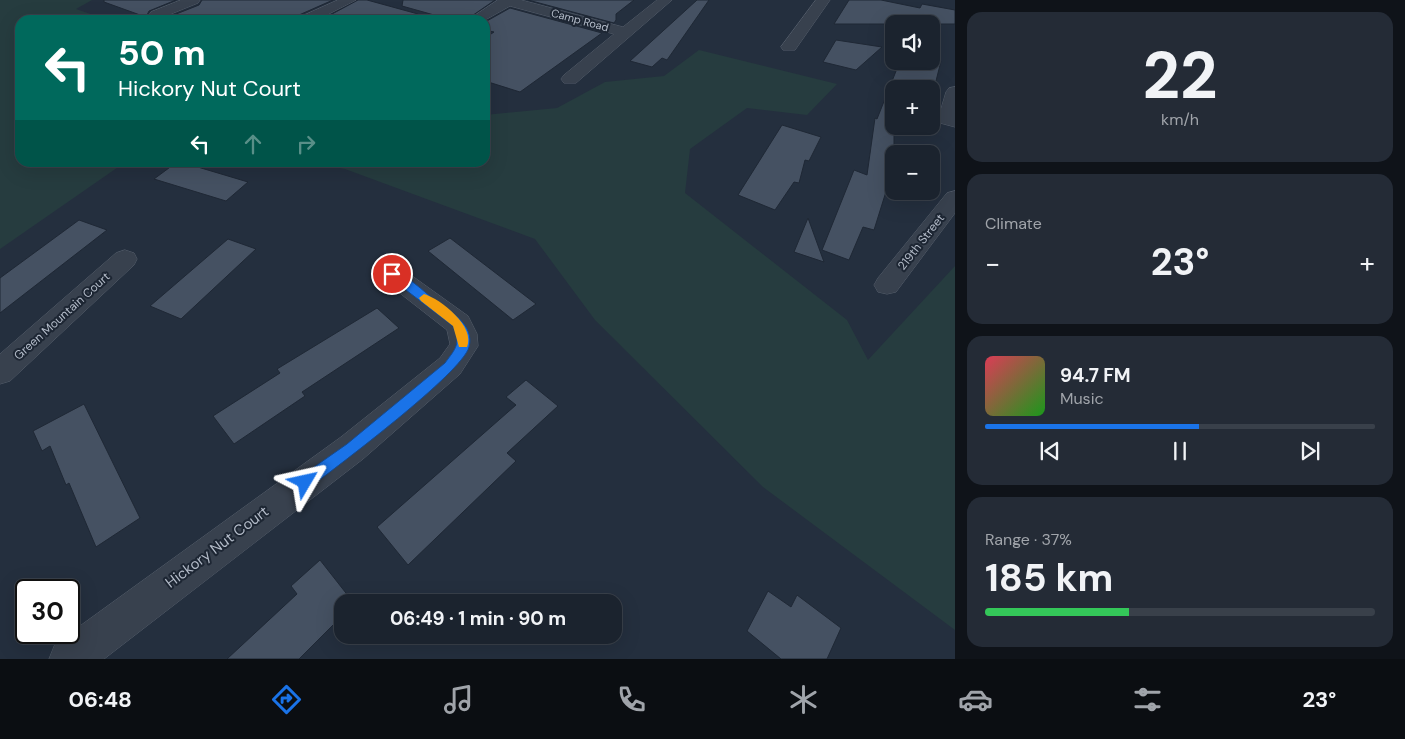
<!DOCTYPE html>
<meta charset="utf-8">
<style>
body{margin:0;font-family:"DM Sans",sans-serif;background:#242b36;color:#f1f3f6;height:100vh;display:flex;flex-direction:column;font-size:19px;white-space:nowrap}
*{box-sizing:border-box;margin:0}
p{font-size:16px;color:#a0a4aa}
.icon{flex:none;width:28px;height:28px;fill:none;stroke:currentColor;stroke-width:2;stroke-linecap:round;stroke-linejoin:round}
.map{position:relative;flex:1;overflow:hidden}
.drawer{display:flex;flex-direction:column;gap:12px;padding:12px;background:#0f1319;width:450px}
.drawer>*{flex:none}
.guide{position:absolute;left:15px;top:15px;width:475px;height:152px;border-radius:15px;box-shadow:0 5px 20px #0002,0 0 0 1px #39404a;background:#00695c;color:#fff;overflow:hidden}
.buttons{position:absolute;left:885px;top:15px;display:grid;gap:10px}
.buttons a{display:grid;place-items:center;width:55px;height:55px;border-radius:10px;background:#1b232e;box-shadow:0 5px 20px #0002,0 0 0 1px #39404a;font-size:25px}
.speed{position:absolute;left:15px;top:579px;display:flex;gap:10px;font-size:25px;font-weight:700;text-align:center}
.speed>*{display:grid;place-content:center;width:65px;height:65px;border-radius:50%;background:#1b232e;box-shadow:0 5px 20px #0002,0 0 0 1px #39404a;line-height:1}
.speed .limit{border:2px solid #111;border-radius:8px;background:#fff;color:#111}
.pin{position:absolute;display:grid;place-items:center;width:42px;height:42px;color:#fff;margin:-21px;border:2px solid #fff;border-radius:50%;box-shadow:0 1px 5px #0007}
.me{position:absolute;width:55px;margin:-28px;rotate:54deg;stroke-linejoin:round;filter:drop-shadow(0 0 4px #0008)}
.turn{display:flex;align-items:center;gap:18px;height:105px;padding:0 20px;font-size:22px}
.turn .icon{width:65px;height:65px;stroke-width:2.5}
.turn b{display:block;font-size:35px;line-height:42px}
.lanes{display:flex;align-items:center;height:48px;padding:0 20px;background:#0003;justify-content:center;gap:25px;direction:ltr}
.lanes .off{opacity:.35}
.big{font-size:38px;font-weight:700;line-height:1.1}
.drawer .tile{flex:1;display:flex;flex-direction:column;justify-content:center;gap:8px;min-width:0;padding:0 18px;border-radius:15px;background:#242b36}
.drawer .dial{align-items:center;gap:0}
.dial b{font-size:65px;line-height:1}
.song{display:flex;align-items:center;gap:15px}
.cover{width:60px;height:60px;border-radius:8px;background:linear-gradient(135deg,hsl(350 70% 55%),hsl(120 70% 35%))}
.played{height:5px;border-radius:2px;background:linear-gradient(90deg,#1a73e8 55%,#39404a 55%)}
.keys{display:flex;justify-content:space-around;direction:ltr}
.heat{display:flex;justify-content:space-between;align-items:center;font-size:28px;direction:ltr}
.charge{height:8px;border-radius:4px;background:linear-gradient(90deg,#34c759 37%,#39404a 0)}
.trip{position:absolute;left:334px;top:594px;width:288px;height:50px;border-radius:15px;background:#1b232e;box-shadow:0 5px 20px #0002,0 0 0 1px #39404a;font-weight:700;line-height:50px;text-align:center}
.dock{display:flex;height:80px;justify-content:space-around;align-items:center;background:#0b0e12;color:#a0a4aa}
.dock .icon{width:35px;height:35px}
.dock .on{color:#1a73e8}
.dock b{font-size:22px;color:#f1f3f6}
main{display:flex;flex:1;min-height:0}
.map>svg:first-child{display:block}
.green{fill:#263c3f}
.building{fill:#455162;stroke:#1f2835}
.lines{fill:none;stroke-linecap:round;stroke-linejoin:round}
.minor-casing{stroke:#565f6c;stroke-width:1}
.minor{fill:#38414e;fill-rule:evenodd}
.route{fill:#1a73e8;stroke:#114b97}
.slow{fill:#f59e0b}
.labels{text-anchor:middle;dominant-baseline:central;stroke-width:4;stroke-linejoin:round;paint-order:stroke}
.far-street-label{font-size:11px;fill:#b4bcc9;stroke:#1d2633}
.street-label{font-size:12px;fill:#b4bcc9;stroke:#1d2633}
.near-street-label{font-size:15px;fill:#b4bcc9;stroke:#1d2633}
</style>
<main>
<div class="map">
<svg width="955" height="659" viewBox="0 0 955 659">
<rect width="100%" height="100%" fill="#242f3e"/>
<!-- green -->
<g class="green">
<polygon points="0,0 92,0 76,9 108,20 20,20 20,162 124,163 0,249"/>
<polygon points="699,50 837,84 807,115 747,108 690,149 685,193 847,320 868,360 955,266 955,630 763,487 595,320 535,239 345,169 311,163 485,162 485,115 557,108 605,82 664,76"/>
</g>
<!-- building -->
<g class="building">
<polygon points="104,0 176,0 149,11 147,15 154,20 104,2"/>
<polygon points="202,0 333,0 299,15 296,20 161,20 199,5"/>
<polygon points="358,0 367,0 418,14 417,20 321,20"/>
<polygon points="403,0 495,0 466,20 452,20 402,6"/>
<polygon points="528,0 634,0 616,14 616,20 614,23"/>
<polygon points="697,0 709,0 667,60 662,58 652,67 630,61"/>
<polygon points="849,0 881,0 920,8 922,4 955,10 955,24 914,24 917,18 909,24 834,24"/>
<polygon points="510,8 602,33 520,92 485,81 485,38 494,32 485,30 485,22"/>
<polygon points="836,40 882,47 856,70 823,62"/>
<polygon points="900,61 941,61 934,89 894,89 894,184 889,182 874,230 863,227 849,260 822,250 854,170 867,175 875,118 877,119"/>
<polygon points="782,125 821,137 809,161 805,160 799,183 794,182 775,210 738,195"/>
<polygon points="177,162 181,162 248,182 226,201 154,179"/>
<polygon points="808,218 824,262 794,252"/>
<polygon points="79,220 107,230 0,313 0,278"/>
<polygon points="450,238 536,304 513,320 428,251"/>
<polygon points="228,239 256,249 181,319 150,306"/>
<polygon points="377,308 399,328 302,392 305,396 234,444 213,416 280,373 277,369"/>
<polygon points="526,380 558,406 507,453 516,461 408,565 377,527 516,405 506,397"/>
<polygon points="84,404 140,518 96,547 69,483 66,485 50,446 42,451 33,431"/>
<polygon points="320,560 353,602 342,602 342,616 299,659 227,659 297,594 291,586"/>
<polygon points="768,591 791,607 797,595 841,628 827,659 781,659 747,631"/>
</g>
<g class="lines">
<defs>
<g id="minor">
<polygon points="181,0 200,0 198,3 161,18 156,19 149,15 151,12"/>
<polygon points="338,0 356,0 317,20 298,20 300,17"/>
<polygon points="498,0 521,0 623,27 657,0 672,0 576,83 564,83 561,79 564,75 614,34 510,6 485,20 468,20"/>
<polygon points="816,0 830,0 795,50 783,50 781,47"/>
<polygon points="955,87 955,127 940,123 938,119 946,92 949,88"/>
<polygon points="955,191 955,213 896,292 887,294 878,292 874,285 878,278 947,193"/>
<polygon points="125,250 134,253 137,259 134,265 10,381 0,384 0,354 116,253"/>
<polygon points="392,265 401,268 468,316 477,334 478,346 460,374 363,459 104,659 49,659 55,644 341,437 440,358 450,344 447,330 383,280 379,274 383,268"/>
</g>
</defs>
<!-- minor casing -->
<use href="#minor" class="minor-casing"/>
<!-- minor -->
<use href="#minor" class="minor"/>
</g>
<!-- route -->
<path class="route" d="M392 270C407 275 423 291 436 301 450 311 475 325 469 347 462 373 338 466 310 487L305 489 300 487 298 482 300 477 347 444 445 363C456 348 461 344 453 326L389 277 387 274Z"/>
<!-- slow -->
<path class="slow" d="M424 294C441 299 476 327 467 347H459L453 326 421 301 419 298Z"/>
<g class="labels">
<!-- far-street labels -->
<g class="far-street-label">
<text transform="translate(580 20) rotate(15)">Camp Road</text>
</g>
<!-- street labels -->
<g class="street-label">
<text transform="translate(921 242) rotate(-52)">219th Street</text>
<text transform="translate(62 316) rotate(-42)">Green Mountain Court</text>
</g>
<!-- near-street labels -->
<g class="near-street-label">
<text transform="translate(217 547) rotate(-37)">Hickory Nut Court</text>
</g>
</g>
</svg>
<div class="buttons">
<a><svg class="icon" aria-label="sound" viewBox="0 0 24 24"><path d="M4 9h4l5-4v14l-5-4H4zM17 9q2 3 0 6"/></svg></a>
<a>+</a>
<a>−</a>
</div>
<div class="speed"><div class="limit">30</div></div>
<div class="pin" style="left:392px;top:274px;background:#d93025"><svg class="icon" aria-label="arrive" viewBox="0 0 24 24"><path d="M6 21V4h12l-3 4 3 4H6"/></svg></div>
<svg class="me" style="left:305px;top:482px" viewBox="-20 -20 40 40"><path d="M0-17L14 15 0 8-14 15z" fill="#1a73e8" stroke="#fff" stroke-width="4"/></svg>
<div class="trip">06:49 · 1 min · 90 m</div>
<div class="guide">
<div class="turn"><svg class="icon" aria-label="left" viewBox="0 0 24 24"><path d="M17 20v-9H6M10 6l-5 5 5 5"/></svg><div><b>50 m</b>Hickory Nut Court</div></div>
<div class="lanes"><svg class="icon" aria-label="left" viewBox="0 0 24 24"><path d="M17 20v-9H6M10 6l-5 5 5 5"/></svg><svg class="icon off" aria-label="ahead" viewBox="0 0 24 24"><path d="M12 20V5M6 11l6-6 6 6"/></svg><svg class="icon off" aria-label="right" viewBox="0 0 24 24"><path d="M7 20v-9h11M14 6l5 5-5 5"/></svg></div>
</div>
</div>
<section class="drawer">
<div class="tile dial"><b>22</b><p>km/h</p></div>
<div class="tile"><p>Climate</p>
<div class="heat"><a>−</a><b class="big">23°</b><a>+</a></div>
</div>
<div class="tile">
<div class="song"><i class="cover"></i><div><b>94.7 FM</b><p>Music</p></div></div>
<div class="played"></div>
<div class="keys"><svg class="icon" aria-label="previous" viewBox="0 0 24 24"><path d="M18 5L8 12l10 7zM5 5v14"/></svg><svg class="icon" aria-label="pause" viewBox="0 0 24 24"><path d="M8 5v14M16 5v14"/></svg><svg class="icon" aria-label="next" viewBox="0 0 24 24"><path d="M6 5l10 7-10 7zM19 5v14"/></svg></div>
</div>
<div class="tile"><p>Range · 37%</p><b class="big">185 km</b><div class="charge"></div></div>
</section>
</main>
<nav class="dock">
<b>06:48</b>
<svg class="icon on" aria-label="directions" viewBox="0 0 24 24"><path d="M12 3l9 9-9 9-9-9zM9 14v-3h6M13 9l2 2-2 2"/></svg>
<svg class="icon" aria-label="music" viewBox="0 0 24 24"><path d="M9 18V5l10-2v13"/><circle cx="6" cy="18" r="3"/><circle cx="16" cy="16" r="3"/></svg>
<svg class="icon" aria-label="phone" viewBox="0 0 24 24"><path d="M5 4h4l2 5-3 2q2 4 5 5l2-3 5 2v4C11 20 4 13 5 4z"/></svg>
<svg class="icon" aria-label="climate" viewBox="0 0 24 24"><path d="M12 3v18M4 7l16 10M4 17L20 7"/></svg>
<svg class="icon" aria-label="car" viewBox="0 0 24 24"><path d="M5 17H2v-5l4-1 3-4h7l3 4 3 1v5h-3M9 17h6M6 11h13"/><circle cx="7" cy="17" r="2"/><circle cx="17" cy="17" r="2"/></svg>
<svg class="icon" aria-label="filters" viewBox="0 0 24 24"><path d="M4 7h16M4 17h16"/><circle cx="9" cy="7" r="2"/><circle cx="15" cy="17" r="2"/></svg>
<b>23°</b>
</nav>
